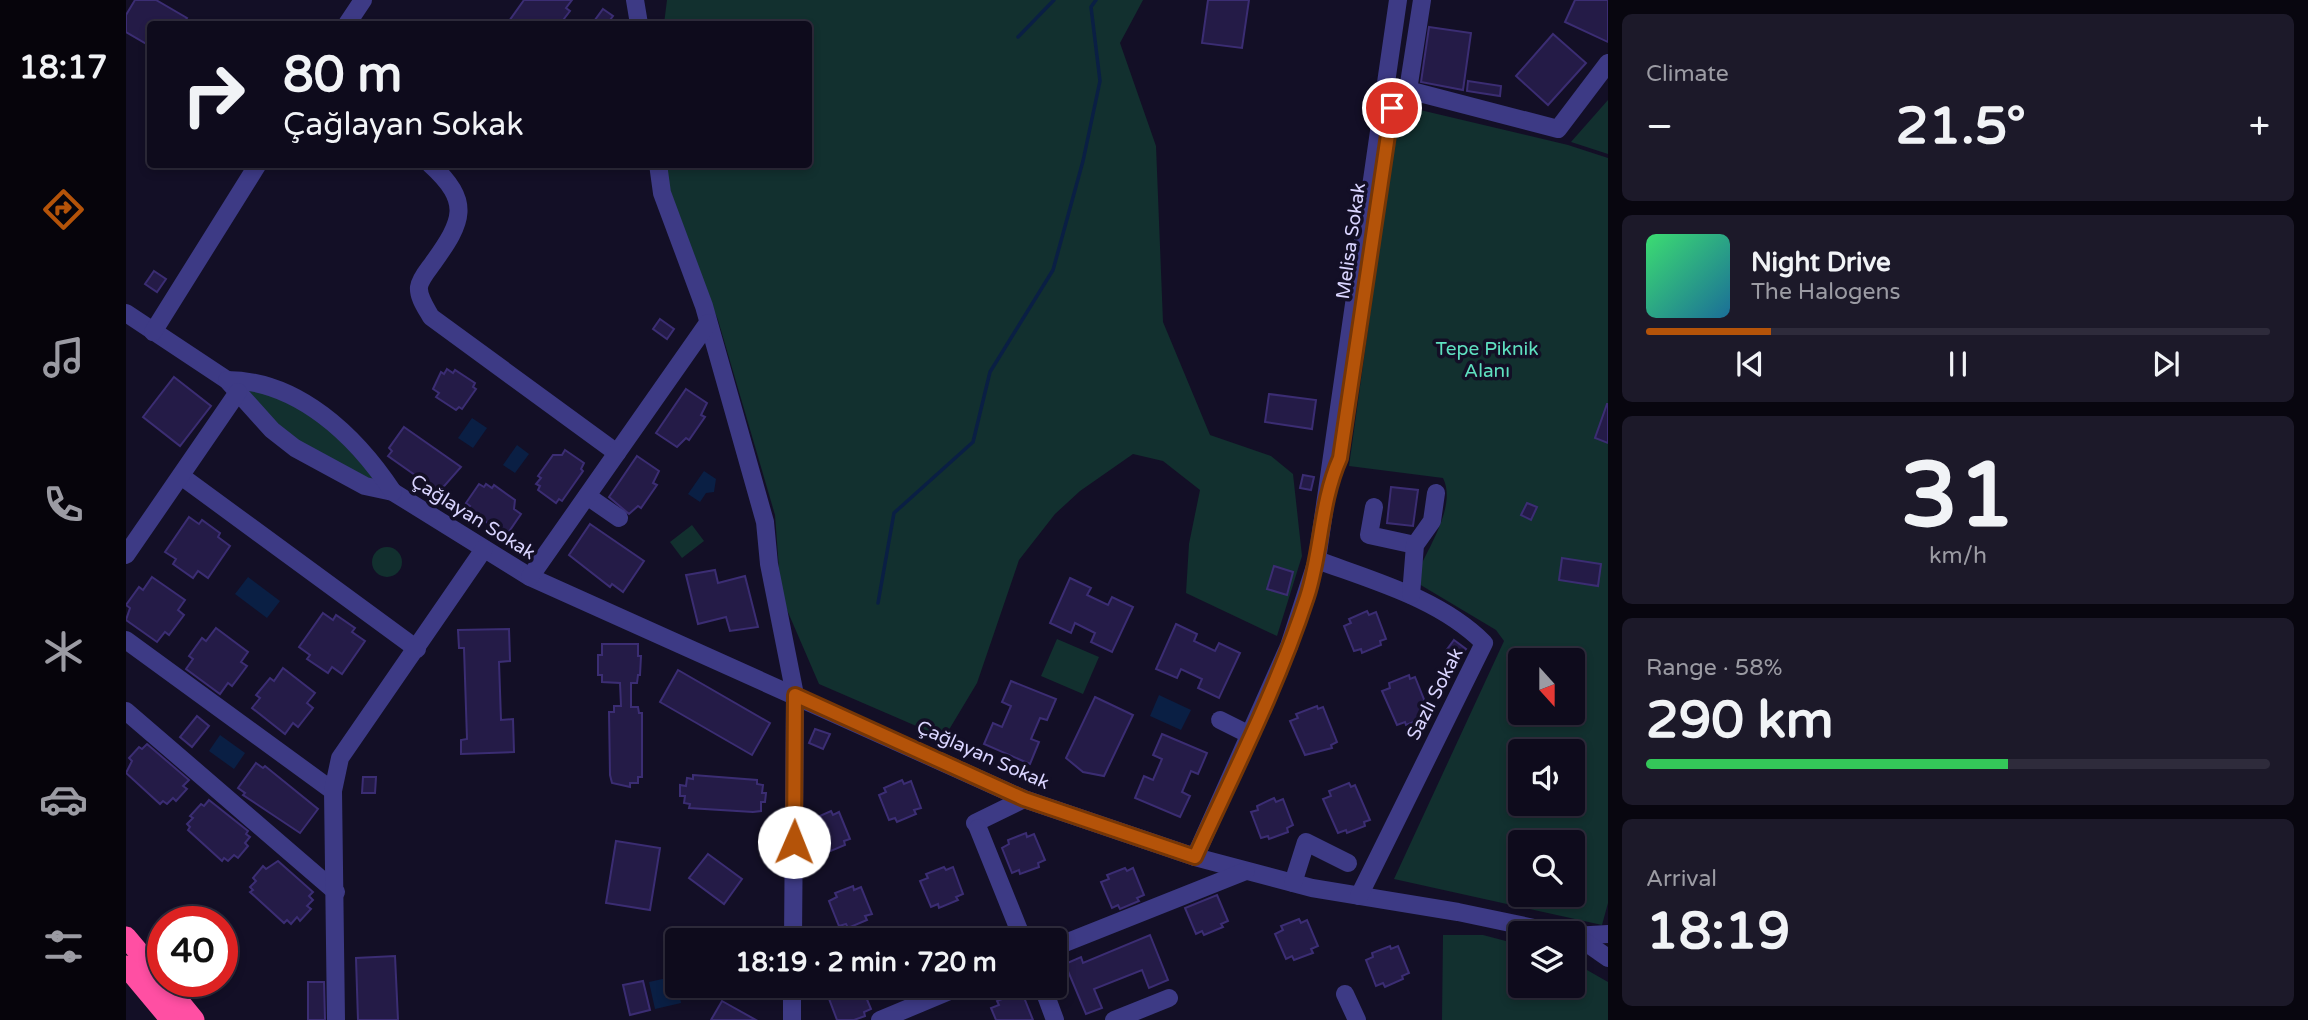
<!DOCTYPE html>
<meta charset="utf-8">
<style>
body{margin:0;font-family:"Varela Round",sans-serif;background:#1c1929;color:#f1f3f6;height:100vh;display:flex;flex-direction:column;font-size:26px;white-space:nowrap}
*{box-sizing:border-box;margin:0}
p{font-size:23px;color:#9b9ba3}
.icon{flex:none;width:38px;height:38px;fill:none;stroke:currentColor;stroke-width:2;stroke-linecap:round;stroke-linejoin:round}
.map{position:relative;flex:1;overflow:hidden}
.side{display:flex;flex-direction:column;gap:14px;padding:14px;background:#08060f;width:700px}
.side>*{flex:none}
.top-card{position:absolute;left:21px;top:21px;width:665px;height:147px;border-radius:7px;box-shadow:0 4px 10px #0003,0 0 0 2px #2e2b3b;background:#0e0b1c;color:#f1f3f6;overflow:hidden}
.needle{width:46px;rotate:159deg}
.fabs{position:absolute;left:1382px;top:648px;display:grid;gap:14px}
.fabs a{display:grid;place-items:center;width:77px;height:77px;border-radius:7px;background:#0e0b1c;box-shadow:0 4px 10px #0003,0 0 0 2px #2e2b3b;font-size:35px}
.speed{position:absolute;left:21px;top:906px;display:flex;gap:14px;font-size:35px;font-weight:700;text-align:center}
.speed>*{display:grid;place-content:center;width:91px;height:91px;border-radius:50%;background:#0e0b1c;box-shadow:0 4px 10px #0003,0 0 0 2px #2e2b3b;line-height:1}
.speed .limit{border:10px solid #d22;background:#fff;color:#111}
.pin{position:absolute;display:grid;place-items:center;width:60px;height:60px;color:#fff;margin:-30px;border:4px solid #fff;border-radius:50%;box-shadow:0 2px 7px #0007}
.me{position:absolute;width:77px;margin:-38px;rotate:1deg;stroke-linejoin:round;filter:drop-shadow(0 0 5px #0008)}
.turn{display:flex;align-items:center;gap:24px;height:147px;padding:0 21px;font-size:32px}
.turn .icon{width:91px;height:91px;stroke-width:2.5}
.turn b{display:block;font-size:49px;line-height:60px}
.big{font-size:52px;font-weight:800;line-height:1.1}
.side .tile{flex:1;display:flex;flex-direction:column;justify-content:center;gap:10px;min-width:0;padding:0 24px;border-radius:10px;background:#1c1929}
.side .dial{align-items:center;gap:0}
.dial b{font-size:91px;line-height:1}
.song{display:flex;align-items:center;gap:21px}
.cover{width:84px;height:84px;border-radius:10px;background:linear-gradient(135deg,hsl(140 70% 55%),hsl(200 70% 35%))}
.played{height:7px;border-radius:4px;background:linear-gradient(90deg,#b45309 20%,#2e2b3b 20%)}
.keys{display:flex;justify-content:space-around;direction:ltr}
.heat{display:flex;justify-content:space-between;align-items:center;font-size:38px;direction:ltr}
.charge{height:10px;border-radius:5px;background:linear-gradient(90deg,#34c759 58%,#2e2b3b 0)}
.trip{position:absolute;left:539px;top:928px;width:402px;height:70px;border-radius:7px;background:#0e0b1c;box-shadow:0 4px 10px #0003,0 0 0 2px #2e2b3b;font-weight:800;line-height:70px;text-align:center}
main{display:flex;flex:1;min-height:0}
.tab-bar{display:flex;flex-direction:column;width:126px;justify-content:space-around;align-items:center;background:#06040b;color:#9b9ba3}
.tab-bar .icon{width:49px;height:49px}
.tab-bar .on{color:#b45309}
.tab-bar b{font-size:32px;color:#f1f3f6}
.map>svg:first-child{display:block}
.green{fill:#12302f;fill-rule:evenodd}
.water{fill:#0a1f44}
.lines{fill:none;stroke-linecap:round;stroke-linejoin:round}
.stream{stroke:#0a1f44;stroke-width:3.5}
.building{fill:#241b47;stroke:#3b2d73;stroke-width:2}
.minor{stroke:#3d3a85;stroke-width:18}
.highway{stroke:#ff4fa3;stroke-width:21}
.route-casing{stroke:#753606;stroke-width:18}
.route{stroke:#b45309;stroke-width:12}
.labels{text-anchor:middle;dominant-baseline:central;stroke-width:7;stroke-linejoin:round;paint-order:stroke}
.street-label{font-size:19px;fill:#d9d4ff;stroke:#130f26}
.park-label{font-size:19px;fill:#5fe0c0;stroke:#130f26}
</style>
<main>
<nav class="tab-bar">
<b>18:17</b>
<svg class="icon on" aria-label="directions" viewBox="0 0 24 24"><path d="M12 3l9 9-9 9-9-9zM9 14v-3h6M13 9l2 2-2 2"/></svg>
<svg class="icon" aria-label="music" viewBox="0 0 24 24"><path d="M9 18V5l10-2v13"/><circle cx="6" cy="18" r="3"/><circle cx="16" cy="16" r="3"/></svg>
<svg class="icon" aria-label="phone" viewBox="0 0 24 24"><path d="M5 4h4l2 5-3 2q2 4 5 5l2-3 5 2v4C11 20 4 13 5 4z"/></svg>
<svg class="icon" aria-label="climate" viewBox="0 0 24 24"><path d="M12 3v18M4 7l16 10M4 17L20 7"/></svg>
<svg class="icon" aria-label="car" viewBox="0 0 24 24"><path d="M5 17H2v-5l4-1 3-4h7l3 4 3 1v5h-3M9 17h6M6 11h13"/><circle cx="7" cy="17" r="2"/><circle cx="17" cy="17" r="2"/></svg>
<svg class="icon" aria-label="filters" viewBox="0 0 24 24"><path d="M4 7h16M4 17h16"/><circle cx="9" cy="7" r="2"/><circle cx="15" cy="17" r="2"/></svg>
</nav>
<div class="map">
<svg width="1482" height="1020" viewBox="0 0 1482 1020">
<rect width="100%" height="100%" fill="#130f26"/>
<!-- green -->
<g class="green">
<polygon points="541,0 1017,0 994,43 1030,146 1037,322 1084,435 1145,456 1167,474 1176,556 1151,636 1060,593 1063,544 1074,490 1037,461 1007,454 954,491 929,514 893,560 851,683 818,738 693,684 655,596 649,515 592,320 540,192 539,165 682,164 682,24 538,24"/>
<polygon points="1482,100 1482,154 1445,142"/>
<path d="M1273 105 1442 145 1482 158V903L1476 925 1268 879 1378 641 1370 630 1288 581C1298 553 1332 508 1317 478L1223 466ZM1395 660H1447V712H1395ZM1395 751H1447V803H1395ZM1395 842H1447V894H1395Z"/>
<polygon points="112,383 188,412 255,485 164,440"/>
<polygon points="566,525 578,541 556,558 544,542"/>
<circle cx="261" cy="562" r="15"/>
<polygon points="931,639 973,657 957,694 915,676"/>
<polygon points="1317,935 1357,935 1395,945 1395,985 1447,985 1447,962 1482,982 1482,1020 1316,1020"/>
</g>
<!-- water -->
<g class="water">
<polygon points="346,418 361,428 347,448 332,438"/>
<polygon points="391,445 403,454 389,473 377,465"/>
<polygon points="578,471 590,479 588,492 580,493 574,502 562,494"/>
<polygon points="122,577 154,601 141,618 109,594"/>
<polygon points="1033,695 1065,710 1055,730 1024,716"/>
<polygon points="94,735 119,753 108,769 83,751"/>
<polygon points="550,976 555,1003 529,1009 523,982"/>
</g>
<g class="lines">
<!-- stream -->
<g class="stream">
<polyline points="892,37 928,0"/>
<polyline points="752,603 768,513 847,442 864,372 927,270 957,161 974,81 965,7 970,0"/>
</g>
</g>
<!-- building -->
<g class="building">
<polygon points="9,0 30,0 61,18 57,24 24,24 24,46 0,32 0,15"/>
<polygon points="398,0 446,0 440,8 444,11 434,24 381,24"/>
<polygon points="1082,0 1123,0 1116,48 1076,43"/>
<polygon points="1449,0 1482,0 1482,42 1439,22"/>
<polygon points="477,9 487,16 481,24 466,24"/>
<polygon points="1303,27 1345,33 1337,90 1295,82"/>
<polygon points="1427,34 1460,63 1422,105 1390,76"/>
<polygon points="1342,81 1375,86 1374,96 1341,91"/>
<polygon points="28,271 40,279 31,292 19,284"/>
<polygon points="534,319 548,329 541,339 527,329"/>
<polygon points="321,369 327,373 329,370 349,383 347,387 350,389 336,409 333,407 330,410 310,397 313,393 307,389 315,372 318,374"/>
<polygon points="48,377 85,406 54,446 17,417"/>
<polygon points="560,389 581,403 575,415 579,417 563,440 560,438 551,447 530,433"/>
<polygon points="1143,394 1190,400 1186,429 1139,422"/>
<polygon points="1481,404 1482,404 1482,443 1469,438"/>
<polygon points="278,427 335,467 313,492 262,456 266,451 263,448"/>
<polygon points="439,450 458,463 455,469 457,471 436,501 433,499 430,503 412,490 414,486 410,484 415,478 412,476 427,455 436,455"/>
<polygon points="511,456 533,471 527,483 531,485 515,508 512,506 503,514 483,497"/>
<polygon points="1177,475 1188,477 1185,490 1174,488"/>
<polygon points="353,484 358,487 360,484 366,488 368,485 389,500 388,509 395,514 382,533 375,528 373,531 342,509 344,506 340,503"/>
<polygon points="1265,487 1292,490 1287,526 1261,523"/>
<polygon points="1401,503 1411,507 1405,520 1395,515"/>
<polygon points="63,517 73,524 76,520 94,533 92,537 104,546 82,578 72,571 67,578 47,564 50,559 39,552"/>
<polygon points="464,524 518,561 497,592 486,584 484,587 443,555"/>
<polygon points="1436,558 1475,564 1472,586 1433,580"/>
<polygon points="1148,566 1167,572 1161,595 1141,589"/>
<polygon points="589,570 592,583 619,576 632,627 604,631 600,617 572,624 560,575"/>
<polygon points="26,577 59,600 52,610 58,615 43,635 39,632 31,642 0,620 4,608 0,605 13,587 17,590"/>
<polygon points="944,578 965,588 961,595 982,605 986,597 1007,607 986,652 965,642 969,633 949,623 945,633 924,623"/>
<polygon points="1241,611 1243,615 1250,612 1260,639 1254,641 1255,645 1236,653 1235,649 1228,651 1218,626 1225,623 1223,619"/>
<polygon points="197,613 207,620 210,615 229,628 226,632 239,641 216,674 206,667 202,673 181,659 184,655 173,647"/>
<polygon points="1050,624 1071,634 1068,641 1089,651 1093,643 1114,653 1093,698 1072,688 1076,679 1055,669 1051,678 1030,669"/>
<polygon points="90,628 122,652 115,662 121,666 106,686 102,683 94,694 60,669 67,659 63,656 76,638 80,641"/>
<polygon points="383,629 384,661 373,662 375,720 387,719 388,752 335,754 335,740 341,739 338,648 333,648 332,630"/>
<polygon points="1328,640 1340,649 1330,661 1319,652"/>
<polygon points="476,644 512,644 512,656 515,656 514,675 512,675 511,683 505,683 505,707 512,707 513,713 516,713 516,777 512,777 512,783 504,783 504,787 486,783 484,775 483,712 488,712 488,706 495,706 494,683 476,682 476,675 472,675 472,655 476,655"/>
<polygon points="157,668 189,693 181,703 187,708 172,727 167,723 159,734 126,708 134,698 130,695 144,678 148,681"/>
<polygon points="552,670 644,723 626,755 534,702"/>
<polygon points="1283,675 1284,679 1289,677 1303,712 1297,714 1298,718 1280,725 1279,722 1271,725 1256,691 1264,688 1263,683"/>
<polygon points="885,681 930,699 921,720 914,718 905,739 913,742 904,764 858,744 867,723 876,727 885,706 876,702"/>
<polygon points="969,697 1007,715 978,776 957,772 940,758"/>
<polygon points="1191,706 1192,709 1197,707 1211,742 1205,745 1206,748 1179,755 1164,721 1172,718 1170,714"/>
<polygon points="71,716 83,726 66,747 54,737"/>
<polygon points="689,729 704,734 697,749 683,743"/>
<polygon points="1036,734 1081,753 1072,774 1065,771 1056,792 1064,796 1054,817 1009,798 1018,776 1027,780 1036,759 1027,755"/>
<polygon points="21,744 63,780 57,786 61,789 50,801 47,798 41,804 37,801 34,804 0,773 6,761 3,758 13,747 16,749"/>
<polygon points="130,763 137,768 139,766 192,809 174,833 117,795 119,793 112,788"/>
<polygon points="567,775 631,780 631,784 637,785 636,793 640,793 639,802 635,802 635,811 627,812 563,808 564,804 558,803 559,796 554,796 554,785 560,786 561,778 567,779"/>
<polygon points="237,777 250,777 249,793 236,793"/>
<polygon points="776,780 778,784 785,781 795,808 788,810 790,814 771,822 769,818 763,820 753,795 760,792 758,788"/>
<polygon points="1223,783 1225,787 1229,785 1244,820 1238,822 1239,826 1221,833 1220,830 1212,833 1197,799 1205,796 1203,791"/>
<polygon points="1148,798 1150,802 1157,799 1167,825 1161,828 1162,832 1143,839 1142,836 1135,838 1125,812 1132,810 1131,806"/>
<polygon points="83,800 122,831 120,834 124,837 119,843 122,846 112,858 108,855 102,861 98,858 96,861 62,830 64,827 61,824 67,818 64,816 75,804 78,806"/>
<polygon points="705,811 707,815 713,812 724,839 718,841 719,845 700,853 699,849 692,851 682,826 689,823 687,819"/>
<polygon points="900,833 901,837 908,834 919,860 912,863 913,867 894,874 893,870 886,873 876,848 883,844 882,840"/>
<polygon points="490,841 534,848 524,910 480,903"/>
<polygon points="582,854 616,879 598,904 563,878"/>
<polygon points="152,861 187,892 183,896 187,900 181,906 185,909 174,921 171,917 165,924 161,920 158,923 124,892 127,890 124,887 130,881 127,878 137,866 140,869"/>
<polygon points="818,867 820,870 827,867 837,894 830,897 832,900 813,908 812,904 805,907 794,881 802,878 800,874"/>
<polygon points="999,868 1001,871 1007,868 1018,895 1011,898 1013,901 994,909 992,905 986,908 975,882 983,879 981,875"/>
<polygon points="727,886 728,890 735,887 746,914 739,916 741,920 722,928 720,924 713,926 703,901 711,897 709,893"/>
<polygon points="1091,895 1102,921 1095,924 1097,927 1078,935 1076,931 1070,934 1059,908"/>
<polygon points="1173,919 1175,923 1181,920 1192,946 1185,949 1187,953 1168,960 1166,956 1160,959 1149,934 1157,930 1155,926"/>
<polygon points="1024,935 1042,980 1023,988 1016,970 968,989 976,1008 960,1014 939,964 955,957 957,963"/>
<polygon points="1264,946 1265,949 1272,946 1283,973 1276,976 1277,979 1259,987 1257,983 1250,986 1240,960 1247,957 1246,953"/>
<polygon points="269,956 272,1020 232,1020 230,958"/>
<polygon points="517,981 524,1010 504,1015 497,985"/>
<polygon points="182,982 198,982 199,1020 182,1020"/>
<polygon points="717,985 735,985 745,1009 738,1012 739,1016 728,1020 711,1020 702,996 709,993 708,989"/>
<polygon points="889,994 890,997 897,995 907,1020 870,1020 865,1008 873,1005 871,1001"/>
<polygon points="596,1001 630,1020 585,1020"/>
</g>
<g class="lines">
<!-- minor -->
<g class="minor">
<polyline points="509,0 513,24"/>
<polyline points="1296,0 1282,90 1432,129 1482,63"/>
<polyline points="221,24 237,0"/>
<path d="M304 164C346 202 337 221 307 263 302 270 294 279 293 287 292 297 300 308 305 317L491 453"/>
<polyline points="532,164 536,193 578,306 639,522 643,564 669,695 667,940"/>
<polyline points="0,313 101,380 146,430 169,448 239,486 267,492 404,577 898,799 1069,857 1186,888 1332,912 1432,933"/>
<polyline points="27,332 132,164"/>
<path d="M101 380C172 380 230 436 267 492"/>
<polyline points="55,476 291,649"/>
<polyline points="461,496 493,518"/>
<polyline points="1248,507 1243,535 1289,545"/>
<polyline points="0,555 112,392"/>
<path d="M1191 560C1248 581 1314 599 1358 643L1233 896"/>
<polyline points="404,577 582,323"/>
<polyline points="1285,595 1289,545 1306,521 1310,493"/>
<polyline points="0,640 207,791"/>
<polyline points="0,711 210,892"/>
<polyline points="1094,720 1124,735"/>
<polyline points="849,823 898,799"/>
<polyline points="852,828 897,940"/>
<polyline points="1069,857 1163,646 1191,560 1272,0"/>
<polyline points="1167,883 1180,842 1222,863"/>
<polyline points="1447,936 1482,934"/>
<polyline points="1452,937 1482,958"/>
<polyline points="929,947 1120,871"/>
<polyline points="916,985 929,1020"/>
<polyline points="1219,994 1231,1020"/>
<polyline points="210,1020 207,791 214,758 358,549"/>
<polyline points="666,1020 666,985"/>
<polyline points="754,1020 838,985"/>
<polyline points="988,1020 1043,998"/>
</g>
<!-- highway -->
<g class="highway">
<polyline points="0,937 37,981"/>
<polyline points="0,966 45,1020"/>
<polyline points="37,982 68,1020"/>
</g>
</g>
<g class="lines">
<defs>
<path id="route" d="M668 842 669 695 898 799 1069 857C1108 772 1152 686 1181 597 1196 551 1194 503 1214 458L1266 108"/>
</defs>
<!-- route casing -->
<use href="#route" class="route-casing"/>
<!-- route -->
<use href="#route" class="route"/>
</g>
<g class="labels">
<!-- street labels -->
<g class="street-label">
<text transform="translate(1225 241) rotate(-82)">Melisa Sokak</text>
<text transform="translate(347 517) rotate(32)">Çağlayan Sokak</text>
<text transform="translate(1309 694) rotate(-63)">Sazlı Sokak</text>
<text transform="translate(857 755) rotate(24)">Çağlayan Sokak</text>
</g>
<!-- park labels -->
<g class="park-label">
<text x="1361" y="349">Tepe Piknik<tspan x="1361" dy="22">Alanı</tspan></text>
</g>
</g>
</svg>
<div class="fabs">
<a><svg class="needle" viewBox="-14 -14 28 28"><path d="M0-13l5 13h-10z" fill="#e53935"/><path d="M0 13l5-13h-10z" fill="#9b9ba3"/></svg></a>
<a><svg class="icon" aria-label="sound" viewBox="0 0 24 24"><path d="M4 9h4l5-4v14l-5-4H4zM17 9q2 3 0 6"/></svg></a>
<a><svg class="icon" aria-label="search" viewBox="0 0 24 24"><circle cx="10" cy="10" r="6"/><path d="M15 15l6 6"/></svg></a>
<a><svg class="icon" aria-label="layers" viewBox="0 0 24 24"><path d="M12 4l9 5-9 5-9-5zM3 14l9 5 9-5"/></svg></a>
</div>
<div class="speed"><div class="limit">40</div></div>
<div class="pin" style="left:1266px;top:108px;background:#d93025"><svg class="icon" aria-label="arrive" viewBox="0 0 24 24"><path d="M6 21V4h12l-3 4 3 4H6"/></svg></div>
<svg class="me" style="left:668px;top:842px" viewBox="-20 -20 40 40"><circle r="19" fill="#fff"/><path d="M0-13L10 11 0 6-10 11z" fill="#b45309"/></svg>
<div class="trip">18:19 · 2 min · 720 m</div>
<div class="top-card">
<div class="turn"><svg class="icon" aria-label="right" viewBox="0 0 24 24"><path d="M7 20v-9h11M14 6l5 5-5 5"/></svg><div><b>80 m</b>Çağlayan Sokak</div></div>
</div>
</div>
<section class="side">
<div class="tile"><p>Climate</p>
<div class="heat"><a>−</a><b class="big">21.5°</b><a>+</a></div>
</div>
<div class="tile">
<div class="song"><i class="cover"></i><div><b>Night Drive</b><p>The Halogens</p></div></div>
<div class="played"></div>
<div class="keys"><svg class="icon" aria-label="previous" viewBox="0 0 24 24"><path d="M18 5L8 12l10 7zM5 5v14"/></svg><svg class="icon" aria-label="pause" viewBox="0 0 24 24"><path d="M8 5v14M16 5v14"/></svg><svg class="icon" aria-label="next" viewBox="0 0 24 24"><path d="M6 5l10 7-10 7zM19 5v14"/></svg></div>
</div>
<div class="tile dial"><b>31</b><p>km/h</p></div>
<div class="tile"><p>Range · 58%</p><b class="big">290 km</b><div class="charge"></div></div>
<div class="tile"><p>Arrival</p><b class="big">18:19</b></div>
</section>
</main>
